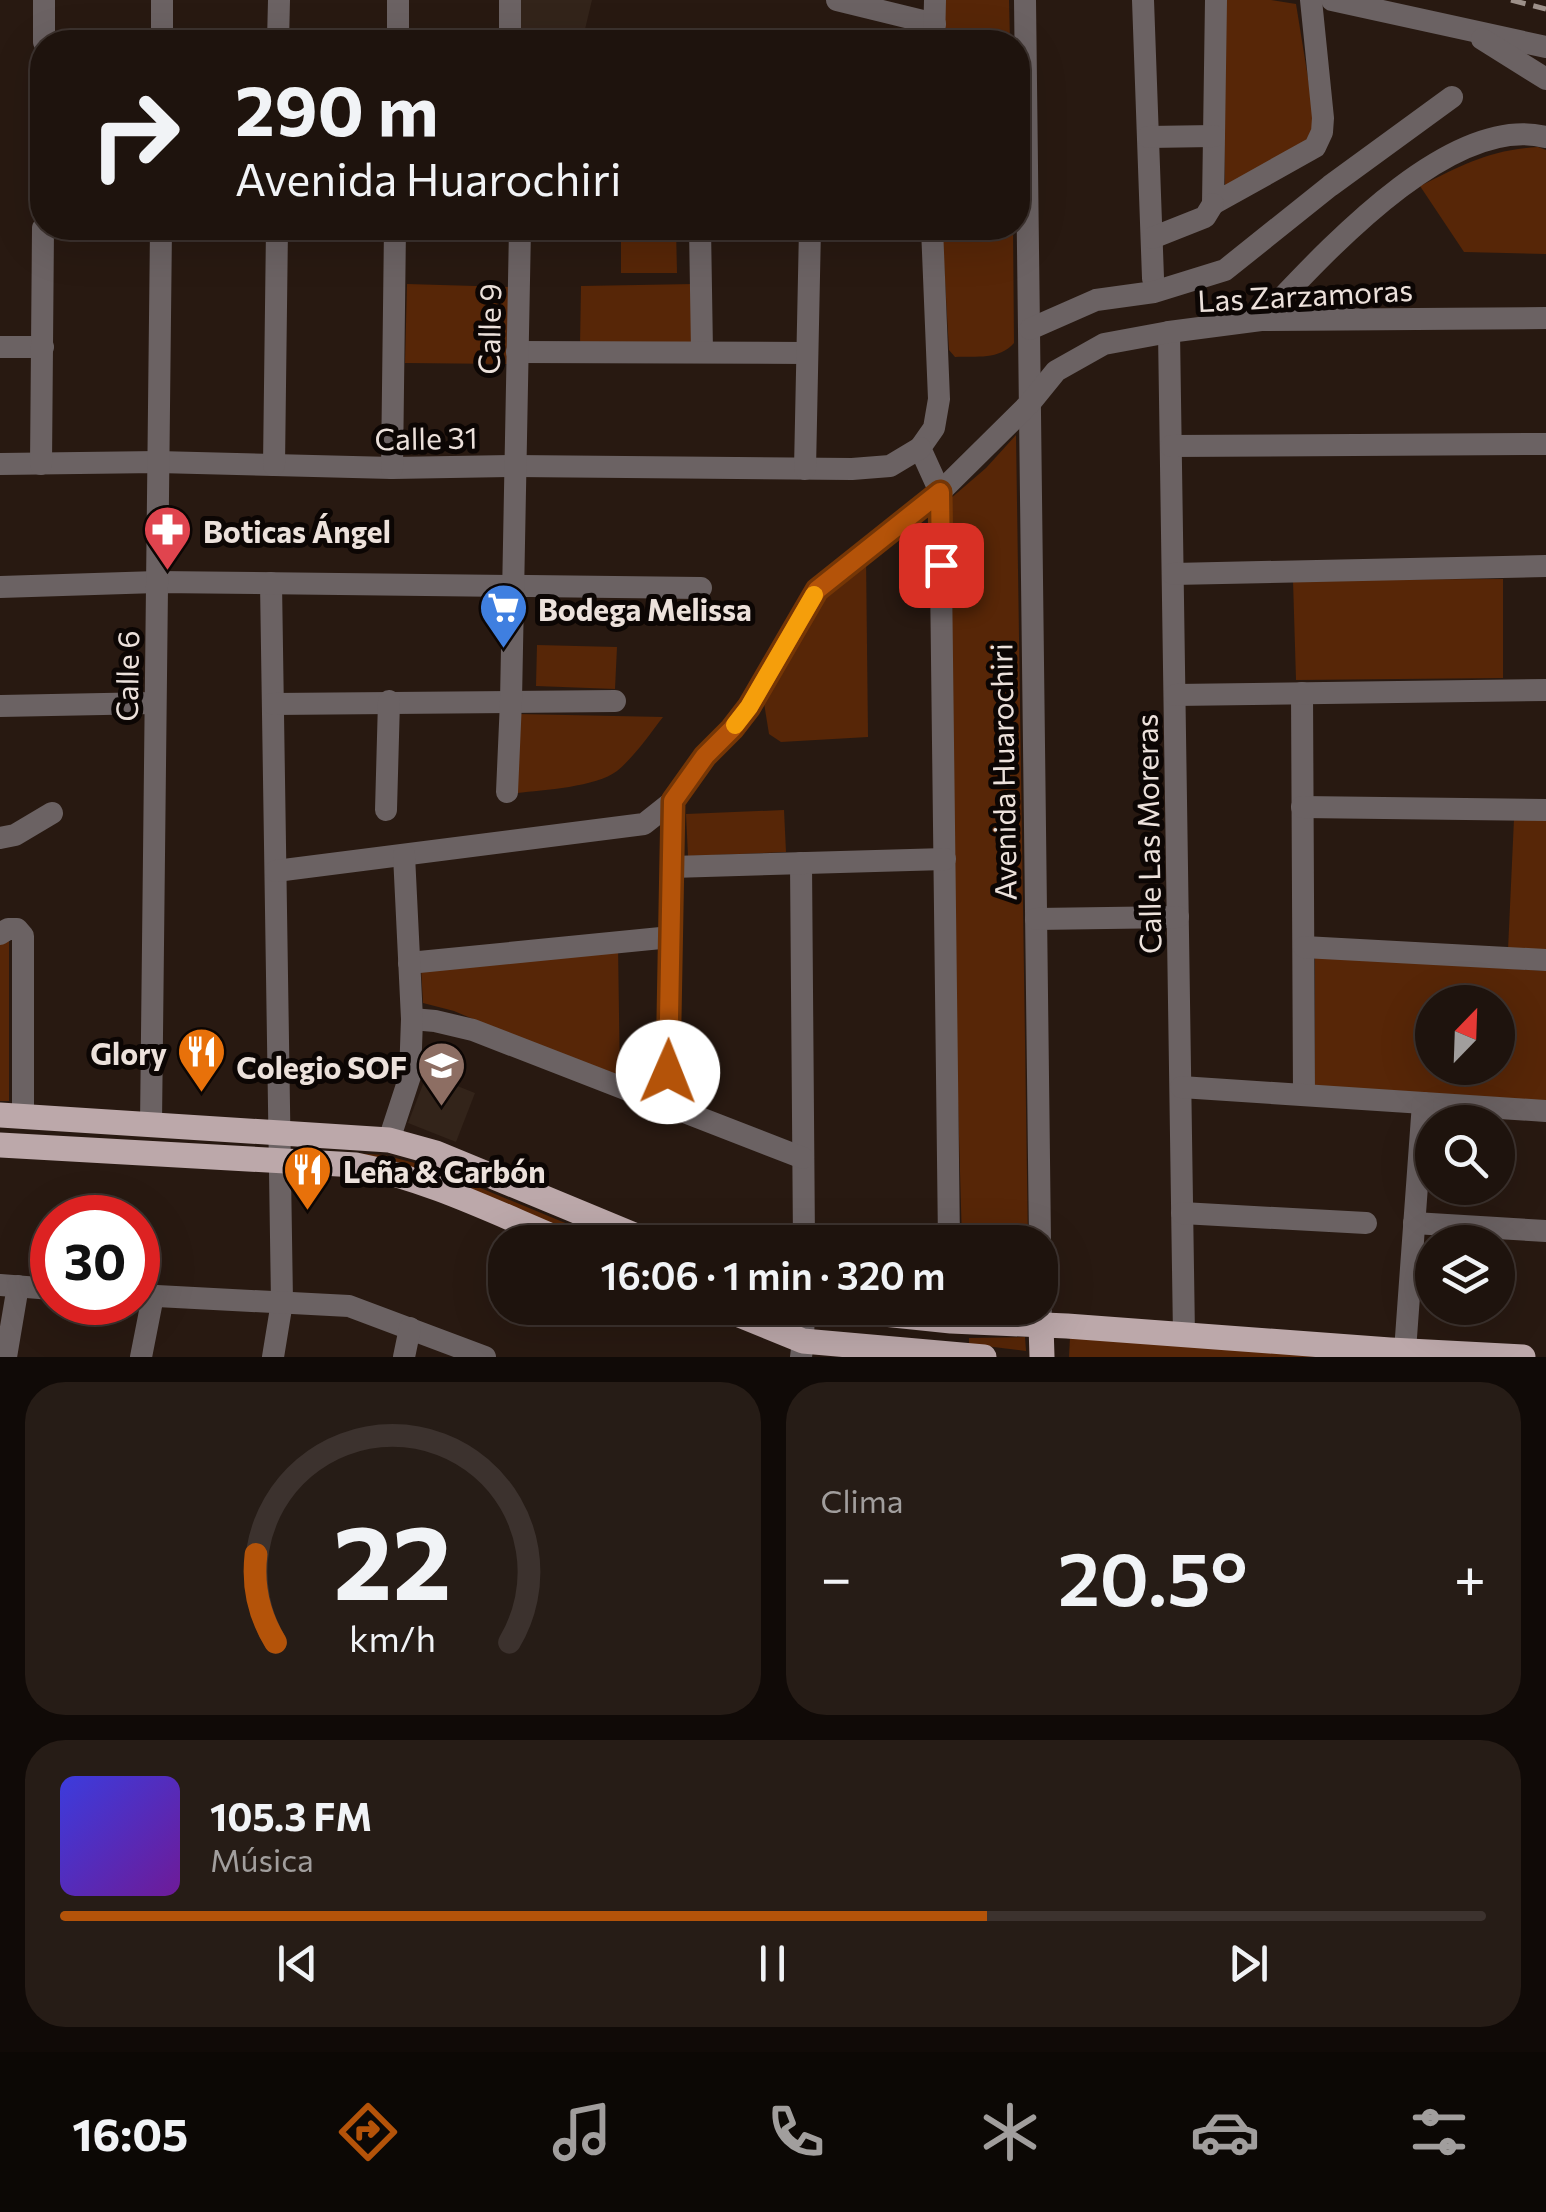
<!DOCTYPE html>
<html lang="es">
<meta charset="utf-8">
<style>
body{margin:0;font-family:Commissioner,sans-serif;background:#261c16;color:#f1f3f6;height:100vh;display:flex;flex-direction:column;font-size:38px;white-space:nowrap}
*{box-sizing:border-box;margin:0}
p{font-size:32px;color:#a19e9d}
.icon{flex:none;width:55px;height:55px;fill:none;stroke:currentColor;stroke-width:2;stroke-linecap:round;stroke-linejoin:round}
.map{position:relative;height:1357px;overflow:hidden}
.panel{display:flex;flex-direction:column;gap:25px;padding:25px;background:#100a07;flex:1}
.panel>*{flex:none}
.guide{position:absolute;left:30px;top:30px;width:1000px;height:210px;border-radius:40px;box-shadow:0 10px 40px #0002,0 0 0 2px #3c322e;background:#1e130d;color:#f1f3f6;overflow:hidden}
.needle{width:65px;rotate:23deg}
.tools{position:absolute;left:1415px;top:985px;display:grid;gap:20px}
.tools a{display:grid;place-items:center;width:100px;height:100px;border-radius:50%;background:#1e130d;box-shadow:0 10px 40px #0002,0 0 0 2px #3c322e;font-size:50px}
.speed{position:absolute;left:30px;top:1195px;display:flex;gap:20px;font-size:50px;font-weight:700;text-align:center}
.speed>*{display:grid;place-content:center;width:130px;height:130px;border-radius:50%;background:#1e130d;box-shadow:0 10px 40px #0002,0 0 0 2px #3c322e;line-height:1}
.speed .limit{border:15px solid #d22;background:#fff;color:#111}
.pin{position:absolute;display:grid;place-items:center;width:85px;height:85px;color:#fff;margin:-42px;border-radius:20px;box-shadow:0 5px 15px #0006}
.me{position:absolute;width:110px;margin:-55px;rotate:1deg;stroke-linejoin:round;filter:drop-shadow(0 0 8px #0008)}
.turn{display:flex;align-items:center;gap:35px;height:210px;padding:0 40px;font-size:45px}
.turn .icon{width:130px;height:130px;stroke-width:2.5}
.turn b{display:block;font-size:70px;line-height:85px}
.big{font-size:75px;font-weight:600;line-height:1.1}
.panel .tile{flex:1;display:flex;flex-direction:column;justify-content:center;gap:15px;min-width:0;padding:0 35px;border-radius:40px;background:#261c16}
.panel .dial{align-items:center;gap:0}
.dial svg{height:260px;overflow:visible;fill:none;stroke:#3c322e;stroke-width:7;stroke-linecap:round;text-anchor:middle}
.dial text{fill:#f1f3f6;stroke:none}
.song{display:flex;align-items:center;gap:30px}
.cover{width:120px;height:120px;border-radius:15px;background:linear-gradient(135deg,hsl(240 70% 55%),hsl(280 70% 35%))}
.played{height:10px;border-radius:5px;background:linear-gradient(90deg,#b45309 65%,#3c322e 65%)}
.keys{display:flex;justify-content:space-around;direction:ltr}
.heat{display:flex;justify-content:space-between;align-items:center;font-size:55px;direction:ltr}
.panel .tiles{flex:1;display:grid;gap:25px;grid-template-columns:1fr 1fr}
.tile:last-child{grid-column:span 2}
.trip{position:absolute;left:488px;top:1225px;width:570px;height:100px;border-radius:40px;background:#1e130d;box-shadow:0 10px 40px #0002,0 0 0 2px #3c322e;font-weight:600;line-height:100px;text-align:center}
.menu{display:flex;height:160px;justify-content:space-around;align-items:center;background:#0c0805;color:#a19e9d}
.menu .icon{width:70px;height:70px}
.menu .on{color:#b45309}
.menu b{font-size:45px;color:#f1f3f6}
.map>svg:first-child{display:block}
.education{fill:#33241a}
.green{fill:#572607;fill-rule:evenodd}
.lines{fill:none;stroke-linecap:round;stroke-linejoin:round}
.minor{stroke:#6b6263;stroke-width:22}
.major{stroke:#bca8aa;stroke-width:25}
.rail{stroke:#9d9089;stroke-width:5;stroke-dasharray:15 8;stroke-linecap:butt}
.route-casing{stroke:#753606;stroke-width:25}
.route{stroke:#b45309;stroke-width:18}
.slow{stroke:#f59e0b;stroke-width:18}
.labels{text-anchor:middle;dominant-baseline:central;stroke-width:10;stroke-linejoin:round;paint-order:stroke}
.street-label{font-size:30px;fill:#ece1db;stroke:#0c0604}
.poi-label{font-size:30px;font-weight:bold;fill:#ece1db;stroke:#0c0604;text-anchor:start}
</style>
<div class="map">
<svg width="1546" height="1357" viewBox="0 0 1546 1357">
<rect width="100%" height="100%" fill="#281911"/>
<!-- education -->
<g class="education">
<polygon points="518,0 592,0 582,42 517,42"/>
<polygon points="427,1074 475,1093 456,1142 408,1123"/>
</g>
<!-- green -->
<g class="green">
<polygon points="941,0 1009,0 1010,42 941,42"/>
<polygon points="1222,0 1271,0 1296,4 1315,121 1307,140 1225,188"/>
<path d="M1538 147 1546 150V254L1464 252 1420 186C1463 165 1488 150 1538 147Z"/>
<polygon points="621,228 676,228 677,273 621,273"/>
<path d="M942 228H1013L1014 343C999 360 977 356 955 357L949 350Z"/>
<polygon points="407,284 510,287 509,364 405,363"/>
<polygon points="694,284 694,341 690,345 580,346 581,286"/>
<polygon points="1016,435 1028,1242 962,1242 957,1066 950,499 986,468"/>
<polygon points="866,556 868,737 781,742 769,734 764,703 823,594"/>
<polygon points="1503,579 1503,678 1296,680 1293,580"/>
<polygon points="537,645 617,647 615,689 536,686"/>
<path d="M518 714 663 717C649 735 635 756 617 771 596 787 544 790 517 793Z"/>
<polygon points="784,810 786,852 688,856 686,814"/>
<polygon points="1514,819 1546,819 1546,952 1508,950"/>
<polygon points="9,934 9,1101 0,1101 0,941"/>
<polygon points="618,945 620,1081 454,1011 423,1003 421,967"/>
<path d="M1315 956 1546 971V1102L1315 1088ZM1432 1002H1498V1068H1432Z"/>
<polygon points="301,1150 384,1155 430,1167 611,1242 583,1242 402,1168"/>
<polygon points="1025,1337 1026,1351 969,1344 969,1338"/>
<polygon points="1070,1337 1376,1357 1069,1357"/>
</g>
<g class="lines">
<!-- minor -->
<g class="minor">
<polyline points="162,0 162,42"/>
<polyline points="837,0 935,24"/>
<polyline points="1025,0 1040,1242"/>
<polyline points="1143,0 1153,278"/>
<polyline points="1216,0 1213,204 1315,147 1322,132 1323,118 1311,0"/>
<polyline points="1332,0 1546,47"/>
<polyline points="1482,39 1546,79"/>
<polyline points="44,42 44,0"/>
<polyline points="278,42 279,0"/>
<polyline points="398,42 398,0"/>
<polyline points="510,42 510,0"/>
<polyline points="934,42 935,0"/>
<polyline points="1148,137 1214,136"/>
<polyline points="700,228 702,351"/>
<polyline points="932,228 939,399 934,428 920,448 940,492 949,1242"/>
<polyline points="1152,238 1205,217 1213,204"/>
<path d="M1261 320C1321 257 1449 112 1546 137"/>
<polyline points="1030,329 1096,300 1154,292 1225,270 1330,186 1452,97"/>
<polyline points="1169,332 1184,1336"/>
<polyline points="0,347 43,347"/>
<polyline points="517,352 807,353"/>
<polyline points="1171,446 1546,444"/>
<polyline points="0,464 158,462 392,468 515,466 852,469 890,466 920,448"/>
<polyline points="41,464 43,228"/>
<polyline points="274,465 277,228"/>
<polyline points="392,468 395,228"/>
<polyline points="805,469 810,228"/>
<polyline points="1173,574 1546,566"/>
<polyline points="271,583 282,1302 273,1357"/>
<polyline points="0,587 157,582 701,588"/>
<polyline points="1302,693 1304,1095"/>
<polyline points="1175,695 1546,690"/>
<polyline points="273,704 615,701"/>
<polyline points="0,706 155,703"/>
<polyline points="507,792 511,701 520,228"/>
<polyline points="1302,807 1546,810"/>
<polyline points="386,810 389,701"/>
<polyline points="0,838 15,835 52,813"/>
<polyline points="801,863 804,1242"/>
<polyline points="672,867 945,859"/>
<polyline points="276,871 644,824 673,801 705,756 732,729 749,707 817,590 940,492 1030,403 1056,371 1104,344 1169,332 1261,320 1546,318"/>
<polyline points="1036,919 1178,917"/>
<polyline points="0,934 8,929 17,929 23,936 23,1117"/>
<polyline points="1304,947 1546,960"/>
<polyline points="409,963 671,937"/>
<polyline points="412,1019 435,1021 473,1030 803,1158"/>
<polyline points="1181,1087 1546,1111"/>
<polyline points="668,1106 673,801"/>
<polyline points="151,1124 161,228"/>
<polyline points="389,1140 410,1076 412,1019 404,855"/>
<polyline points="1182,1213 1366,1223"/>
<polyline points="1414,1223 1546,1231"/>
<polyline points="1040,1270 1041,1325"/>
<polyline points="0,1285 52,1289"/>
<polyline points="138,1295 349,1306 485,1357"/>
<polyline points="1405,1351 1423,1103"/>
<polyline points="6,1357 18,1286"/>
<polyline points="141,1357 153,1296"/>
<polyline points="404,1357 410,1328"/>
<polyline points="801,1357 803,1341 804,1308"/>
</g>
<!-- major -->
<g class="major">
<polyline points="0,1115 389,1140 436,1153 651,1242"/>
<path d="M0 1145 356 1165C429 1179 498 1214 566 1242"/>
<polyline points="722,1308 803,1341 984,1357"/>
<polyline points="826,1308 951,1321 1067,1326 1390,1350 1523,1357"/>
<polyline points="1041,1325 1042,1357"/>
</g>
<!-- rail -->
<polyline class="rail" points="1511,0 1546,9"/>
</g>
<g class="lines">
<defs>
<polyline id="route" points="668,1072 673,801 705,756 732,729 749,707 817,590 940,492 941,565"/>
</defs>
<!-- route casing -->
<use href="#route" class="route-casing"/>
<!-- route -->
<use href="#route" class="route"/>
<!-- slow -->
<polyline class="slow" points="735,725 749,707 814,595"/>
</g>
<!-- icons -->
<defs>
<symbol id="pharmacy-pin" viewBox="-11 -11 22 30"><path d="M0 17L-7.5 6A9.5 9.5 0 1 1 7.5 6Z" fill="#e0444e" stroke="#0c0604"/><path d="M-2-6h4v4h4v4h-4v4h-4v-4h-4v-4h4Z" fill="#fff"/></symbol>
<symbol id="supermarket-pin" viewBox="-11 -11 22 30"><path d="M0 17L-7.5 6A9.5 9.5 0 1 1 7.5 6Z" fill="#3f7fe0" stroke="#0c0604"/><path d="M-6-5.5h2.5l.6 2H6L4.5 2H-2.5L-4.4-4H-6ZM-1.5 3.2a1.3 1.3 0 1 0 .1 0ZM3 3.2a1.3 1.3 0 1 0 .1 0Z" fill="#fff"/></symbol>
<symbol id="restaurant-pin" viewBox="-11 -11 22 30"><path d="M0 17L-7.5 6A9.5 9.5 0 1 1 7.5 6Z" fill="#e8710a" stroke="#0c0604"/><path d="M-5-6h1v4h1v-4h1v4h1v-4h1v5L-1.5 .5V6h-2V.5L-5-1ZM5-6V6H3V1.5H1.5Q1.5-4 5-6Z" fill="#fff"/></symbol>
<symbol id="school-pin" viewBox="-11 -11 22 30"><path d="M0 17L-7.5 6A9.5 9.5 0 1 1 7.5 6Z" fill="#8d6e63" stroke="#0c0604"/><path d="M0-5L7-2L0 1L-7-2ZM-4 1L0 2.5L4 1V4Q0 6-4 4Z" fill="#fff"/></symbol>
</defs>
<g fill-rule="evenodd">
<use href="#pharmacy-pin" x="140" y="502" width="55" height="75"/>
<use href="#supermarket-pin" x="476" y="580" width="55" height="75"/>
<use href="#restaurant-pin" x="174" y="1024" width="55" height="75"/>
<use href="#school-pin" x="414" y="1038" width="55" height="75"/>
<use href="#restaurant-pin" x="280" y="1142" width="55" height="75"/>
</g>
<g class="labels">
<!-- street labels -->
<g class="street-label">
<text transform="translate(1305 294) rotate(-3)">Las Zarzamoras</text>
<text transform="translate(488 329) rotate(-89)">Calle 9</text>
<text transform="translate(426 437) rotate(-1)">Calle 31</text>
<text transform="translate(126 676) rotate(-89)">Calle 6</text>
<text transform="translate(1002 772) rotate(-91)">Avenida Huarochiri</text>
<text transform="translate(1147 834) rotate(-91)">Calle Las Moreras</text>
</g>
<!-- poi labels -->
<g class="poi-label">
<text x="203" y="530">Boticas Ángel</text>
<text x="538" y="608">Bodega Melissa</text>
<text x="167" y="1052" text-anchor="end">Glory</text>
<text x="407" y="1066" text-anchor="end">Colegio SOF</text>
<text x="343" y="1170">Leña &amp; Carbón</text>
</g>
</g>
</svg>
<div class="tools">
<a><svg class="needle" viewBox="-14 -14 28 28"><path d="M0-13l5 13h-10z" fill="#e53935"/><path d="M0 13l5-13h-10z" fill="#a19e9d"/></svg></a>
<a><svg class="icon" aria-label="search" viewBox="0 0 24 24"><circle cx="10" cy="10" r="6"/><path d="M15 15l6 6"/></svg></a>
<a><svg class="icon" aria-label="layers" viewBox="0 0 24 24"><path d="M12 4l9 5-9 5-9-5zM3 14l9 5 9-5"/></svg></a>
</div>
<div class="speed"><div class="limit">30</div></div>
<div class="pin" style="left:941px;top:565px;background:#d93025"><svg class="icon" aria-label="arrive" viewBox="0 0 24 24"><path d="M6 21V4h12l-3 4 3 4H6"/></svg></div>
<svg class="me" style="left:668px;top:1072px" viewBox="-20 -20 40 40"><circle r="19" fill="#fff"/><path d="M0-13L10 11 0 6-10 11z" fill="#b45309"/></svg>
<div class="trip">16:06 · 1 min · 320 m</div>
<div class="guide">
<div class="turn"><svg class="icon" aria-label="right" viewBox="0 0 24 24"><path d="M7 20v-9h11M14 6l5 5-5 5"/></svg><div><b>290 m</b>Avenida Huarochiri</div></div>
</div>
</div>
<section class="panel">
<div class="tiles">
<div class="tile dial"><svg viewBox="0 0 100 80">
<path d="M14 69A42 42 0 1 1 86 69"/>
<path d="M14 69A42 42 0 0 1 8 42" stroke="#b45309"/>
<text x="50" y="56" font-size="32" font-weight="700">22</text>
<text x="50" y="72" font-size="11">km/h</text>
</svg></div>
<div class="tile"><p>Clima</p>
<div class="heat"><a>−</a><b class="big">20.5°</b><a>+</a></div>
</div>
<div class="tile">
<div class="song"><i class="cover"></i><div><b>105.3 FM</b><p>Música</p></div></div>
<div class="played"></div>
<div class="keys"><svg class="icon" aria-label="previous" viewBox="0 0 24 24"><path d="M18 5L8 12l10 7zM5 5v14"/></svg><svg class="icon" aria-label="pause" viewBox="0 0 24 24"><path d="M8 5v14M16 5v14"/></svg><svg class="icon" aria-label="next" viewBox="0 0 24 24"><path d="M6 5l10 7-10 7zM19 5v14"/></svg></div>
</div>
</div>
</section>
<nav class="menu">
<b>16:05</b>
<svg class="icon on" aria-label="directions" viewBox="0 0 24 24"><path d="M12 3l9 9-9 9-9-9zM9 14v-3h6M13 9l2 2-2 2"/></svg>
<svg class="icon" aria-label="music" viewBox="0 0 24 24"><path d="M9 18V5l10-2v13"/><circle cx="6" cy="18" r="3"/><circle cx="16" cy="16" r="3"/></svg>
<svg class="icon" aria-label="phone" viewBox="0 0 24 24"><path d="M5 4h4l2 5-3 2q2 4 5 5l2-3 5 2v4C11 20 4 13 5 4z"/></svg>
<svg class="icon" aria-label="climate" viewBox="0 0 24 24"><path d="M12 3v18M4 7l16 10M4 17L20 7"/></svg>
<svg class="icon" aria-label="car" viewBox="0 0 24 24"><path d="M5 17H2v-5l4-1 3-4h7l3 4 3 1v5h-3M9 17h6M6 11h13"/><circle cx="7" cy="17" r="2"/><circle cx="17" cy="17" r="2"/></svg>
<svg class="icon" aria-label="filters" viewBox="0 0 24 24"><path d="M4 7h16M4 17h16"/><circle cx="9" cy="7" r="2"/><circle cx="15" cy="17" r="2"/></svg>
</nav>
